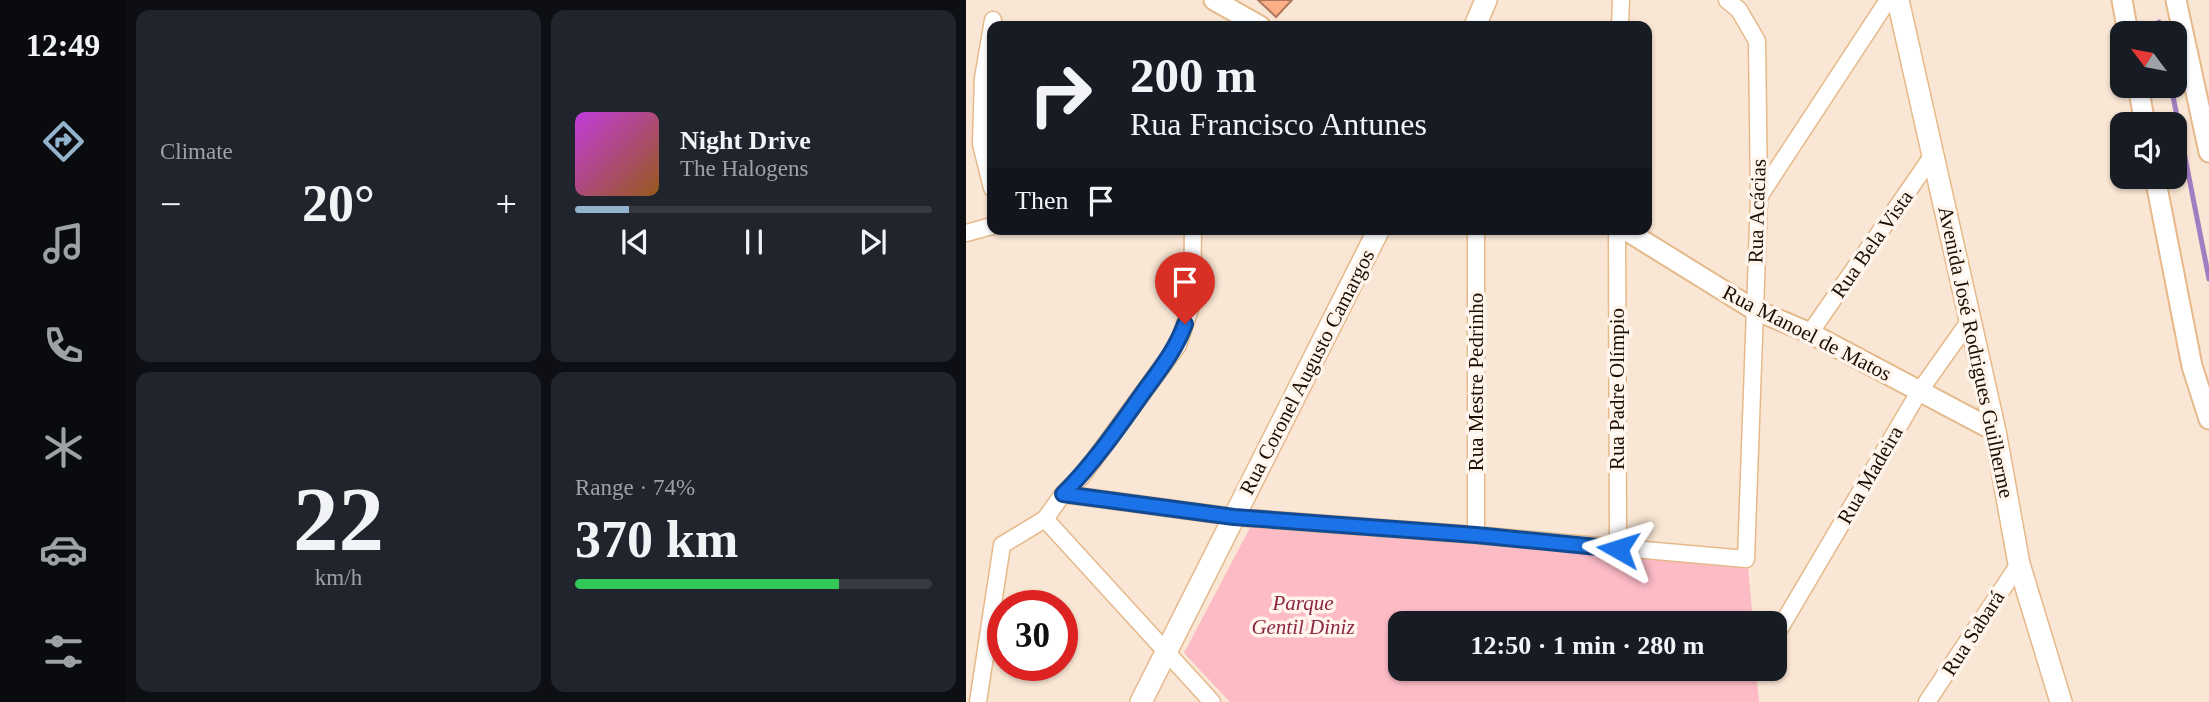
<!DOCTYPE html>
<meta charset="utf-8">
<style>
body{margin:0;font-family:Georgia,serif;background:#20242c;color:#f1f3f6;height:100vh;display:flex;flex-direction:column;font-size:26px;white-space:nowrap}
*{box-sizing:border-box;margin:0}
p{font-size:23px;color:#9ea1a6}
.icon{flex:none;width:38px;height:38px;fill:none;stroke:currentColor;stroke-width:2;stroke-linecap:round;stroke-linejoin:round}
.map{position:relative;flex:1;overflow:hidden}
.details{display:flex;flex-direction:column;gap:10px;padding:10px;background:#0d0f14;width:840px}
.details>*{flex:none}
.top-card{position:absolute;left:21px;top:21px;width:665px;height:214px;border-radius:14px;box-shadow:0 2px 5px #0004;background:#171b24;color:#f1f3f6;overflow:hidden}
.needle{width:46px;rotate:302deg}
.fabs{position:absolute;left:1144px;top:21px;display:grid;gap:14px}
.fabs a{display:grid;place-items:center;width:77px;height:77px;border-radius:14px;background:#171b24;box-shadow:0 2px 5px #0004;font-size:35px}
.speed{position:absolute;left:21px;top:590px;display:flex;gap:14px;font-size:35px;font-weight:700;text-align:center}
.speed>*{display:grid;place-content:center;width:91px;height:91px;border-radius:50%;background:#171b24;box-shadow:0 2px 5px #0004;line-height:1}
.speed .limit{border:10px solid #d22;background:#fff;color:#111}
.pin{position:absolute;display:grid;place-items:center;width:60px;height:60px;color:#fff;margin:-72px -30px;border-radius:50% 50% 50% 0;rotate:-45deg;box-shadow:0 0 7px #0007}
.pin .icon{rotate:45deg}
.me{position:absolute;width:77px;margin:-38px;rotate:276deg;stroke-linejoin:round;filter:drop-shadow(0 0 5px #0008)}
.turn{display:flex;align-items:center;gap:24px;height:147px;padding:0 28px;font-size:32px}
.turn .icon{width:91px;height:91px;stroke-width:2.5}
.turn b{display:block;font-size:49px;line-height:60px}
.then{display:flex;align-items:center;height:66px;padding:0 28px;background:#0003;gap:14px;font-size:26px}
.big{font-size:52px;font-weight:700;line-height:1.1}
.details .tile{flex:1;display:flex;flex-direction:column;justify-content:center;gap:10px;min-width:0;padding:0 24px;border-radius:14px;background:#20242c}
.details .dial{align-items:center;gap:0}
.dial b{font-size:91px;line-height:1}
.song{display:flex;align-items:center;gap:21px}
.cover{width:84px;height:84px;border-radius:10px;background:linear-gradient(135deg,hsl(290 70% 55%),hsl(30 70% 35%))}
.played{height:7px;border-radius:4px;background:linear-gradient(90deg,#94b3cd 15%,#363941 15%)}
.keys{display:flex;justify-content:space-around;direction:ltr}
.heat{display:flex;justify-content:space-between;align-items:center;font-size:38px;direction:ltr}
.charge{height:10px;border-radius:5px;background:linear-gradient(90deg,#34c759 74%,#363941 0)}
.details .tiles{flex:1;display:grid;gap:10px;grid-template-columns:repeat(2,1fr)}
.trip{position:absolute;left:422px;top:611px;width:399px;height:70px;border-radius:14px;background:#171b24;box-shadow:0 2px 5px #0004;font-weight:700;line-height:70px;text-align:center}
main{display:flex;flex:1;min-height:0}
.dock{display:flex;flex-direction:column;width:126px;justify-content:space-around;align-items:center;background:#090b0e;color:#9ea1a6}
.dock .icon{width:49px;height:49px}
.dock .active{color:#94b3cd}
.dock b{font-size:32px;color:#f1f3f6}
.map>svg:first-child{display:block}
.green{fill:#fdbbc6}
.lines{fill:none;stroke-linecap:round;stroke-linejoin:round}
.stream{stroke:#a17ec2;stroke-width:5}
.building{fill:#fdaf88;stroke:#ae765a;stroke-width:2}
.minor-casing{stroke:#e6b98a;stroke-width:19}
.tertiary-casing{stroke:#e6b98a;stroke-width:23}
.secondary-casing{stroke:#e6b98a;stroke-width:24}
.minor{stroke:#fff;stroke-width:16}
.tertiary{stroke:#fff;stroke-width:19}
.secondary{stroke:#fff;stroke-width:21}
.route-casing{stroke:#114b97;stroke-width:18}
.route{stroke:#1a73e8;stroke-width:12}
.labels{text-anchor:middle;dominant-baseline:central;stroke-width:7;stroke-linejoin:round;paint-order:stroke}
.street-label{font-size:21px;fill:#1e0e00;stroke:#fff5ec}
.park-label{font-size:21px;font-style:italic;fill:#8b2744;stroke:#fff5ec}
</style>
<main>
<nav class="dock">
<b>12:49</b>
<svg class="icon active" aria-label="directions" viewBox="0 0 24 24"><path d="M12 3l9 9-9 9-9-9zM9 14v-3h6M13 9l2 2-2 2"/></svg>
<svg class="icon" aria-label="music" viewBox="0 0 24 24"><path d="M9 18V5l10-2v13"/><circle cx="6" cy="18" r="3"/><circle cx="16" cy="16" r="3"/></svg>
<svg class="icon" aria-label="phone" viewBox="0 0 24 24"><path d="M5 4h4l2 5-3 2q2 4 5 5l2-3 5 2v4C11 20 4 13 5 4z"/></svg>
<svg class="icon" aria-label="climate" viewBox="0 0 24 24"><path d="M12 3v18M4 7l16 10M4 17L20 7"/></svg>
<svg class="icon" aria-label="car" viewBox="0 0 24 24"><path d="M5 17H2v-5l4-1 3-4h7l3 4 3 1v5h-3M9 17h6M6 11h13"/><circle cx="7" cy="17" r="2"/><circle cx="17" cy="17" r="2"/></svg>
<svg class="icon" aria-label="filters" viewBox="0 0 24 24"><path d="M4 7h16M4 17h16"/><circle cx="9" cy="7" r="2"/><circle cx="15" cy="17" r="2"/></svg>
</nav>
<section class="details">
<div class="tiles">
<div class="tile"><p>Climate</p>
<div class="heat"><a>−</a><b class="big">20°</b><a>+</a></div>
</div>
<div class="tile">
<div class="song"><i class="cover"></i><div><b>Night Drive</b><p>The Halogens</p></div></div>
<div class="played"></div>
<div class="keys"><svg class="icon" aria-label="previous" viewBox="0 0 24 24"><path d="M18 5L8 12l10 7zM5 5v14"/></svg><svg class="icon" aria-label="pause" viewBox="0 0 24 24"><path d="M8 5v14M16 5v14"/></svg><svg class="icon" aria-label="next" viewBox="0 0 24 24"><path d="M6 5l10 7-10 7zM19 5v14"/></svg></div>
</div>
<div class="tile dial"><b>22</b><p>km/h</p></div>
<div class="tile"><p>Range · 74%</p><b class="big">370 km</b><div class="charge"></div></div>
</div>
</section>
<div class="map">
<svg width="1243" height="702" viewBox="0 0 1243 702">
<rect width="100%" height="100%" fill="#f9e6d4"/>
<!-- green -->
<polygon class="green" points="286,524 782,567 787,623 434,623 434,668 790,669 793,702 264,702 218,653"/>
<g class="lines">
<!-- stream -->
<g class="stream">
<polyline points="1193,22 1195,33"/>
<polyline points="1205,86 1243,279"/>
</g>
</g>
<!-- building -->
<polygon class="building" points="292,0 326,0 310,17"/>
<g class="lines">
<defs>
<g id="minor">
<polyline points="654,26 655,0"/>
<polyline points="26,188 15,144 17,78 27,20"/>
<polyline points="793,197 922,0"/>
<polyline points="510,229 510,535"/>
<polyline points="651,229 652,549"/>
<polyline points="0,233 26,226"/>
<polyline points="844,333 967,155"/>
<polyline points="97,494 268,517 510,535 780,559 793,198 791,41 773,10 761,0"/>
<polyline points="79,519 246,702"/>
<polyline points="810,635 953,392 1004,320"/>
<polyline points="12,702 36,545 79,519 97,494 116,476 212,345 226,303 227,229"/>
<polyline points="961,702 1053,564"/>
</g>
<g id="tertiary">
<polyline points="248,0 294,26"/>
<polyline points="1156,0 1162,33"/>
<polyline points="1210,0 1243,152"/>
<polyline points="1172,86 1179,124"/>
<polyline points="1189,177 1226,366 1243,419"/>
<polyline points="658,229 787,309 844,333 1029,431"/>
</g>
<g id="secondary">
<polyline points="932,0 1029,431 1053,564 1095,702"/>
<polyline points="509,26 520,0"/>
<polyline points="175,702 413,229"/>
</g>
</defs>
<!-- minor casing -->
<use href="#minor" class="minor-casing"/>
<!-- tertiary casing -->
<use href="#tertiary" class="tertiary-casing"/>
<!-- secondary casing -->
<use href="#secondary" class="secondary-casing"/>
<!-- minor -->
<use href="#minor" class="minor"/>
<!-- tertiary -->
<use href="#tertiary" class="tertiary"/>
<!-- secondary -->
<use href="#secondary" class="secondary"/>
</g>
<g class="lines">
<defs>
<path id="route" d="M219 324C209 352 191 373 174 397 150 431 126 465 97 494L268 517 510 535 652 549"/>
</defs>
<!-- route casing -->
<use href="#route" class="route-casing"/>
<!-- route -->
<use href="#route" class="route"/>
</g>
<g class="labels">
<!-- street labels -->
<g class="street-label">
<text transform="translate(791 211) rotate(-88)">Rua Acácias</text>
<text transform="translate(906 244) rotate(-55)">Rua Bela Vista</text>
<text transform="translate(841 333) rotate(27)">Rua Manoel de Matos</text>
<text transform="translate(1010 352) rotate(78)">Avenida José Rodrigues Guilherme</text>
<text transform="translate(341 372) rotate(-63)">Rua Coronel Augusto Camargos</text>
<text transform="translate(510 382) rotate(-90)">Rua Mestre Pedrinho</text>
<text transform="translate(651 389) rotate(-90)">Rua Padre Olímpio</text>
<text transform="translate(904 475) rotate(-60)">Rua Madeira</text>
<text transform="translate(1007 633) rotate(-57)">Rua Sabará</text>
</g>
<!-- park labels -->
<g class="park-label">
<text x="337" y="603">Parque<tspan x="337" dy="24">Gentil Diniz</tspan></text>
</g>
</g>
</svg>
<div class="fabs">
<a><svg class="needle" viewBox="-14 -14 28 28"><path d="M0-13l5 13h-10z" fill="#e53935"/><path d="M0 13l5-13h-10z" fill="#9ea1a6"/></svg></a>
<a><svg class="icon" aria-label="sound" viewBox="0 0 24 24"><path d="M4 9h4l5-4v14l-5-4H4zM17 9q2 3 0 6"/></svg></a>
</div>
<div class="speed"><div class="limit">30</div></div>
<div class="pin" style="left:219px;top:324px;background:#d93025"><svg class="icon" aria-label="arrive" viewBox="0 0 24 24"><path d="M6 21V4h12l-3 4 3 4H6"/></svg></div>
<svg class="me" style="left:652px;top:549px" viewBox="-20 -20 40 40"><path d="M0-17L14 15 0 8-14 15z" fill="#1a73e8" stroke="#fff" stroke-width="4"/></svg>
<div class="trip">12:50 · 1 min · 280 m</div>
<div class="top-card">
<div class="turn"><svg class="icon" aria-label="right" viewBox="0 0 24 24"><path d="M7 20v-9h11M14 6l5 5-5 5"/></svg><div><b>200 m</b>Rua Francisco Antunes</div></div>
<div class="then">Then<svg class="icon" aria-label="arrive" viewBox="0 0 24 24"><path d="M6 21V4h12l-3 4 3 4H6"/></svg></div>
</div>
</div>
</main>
